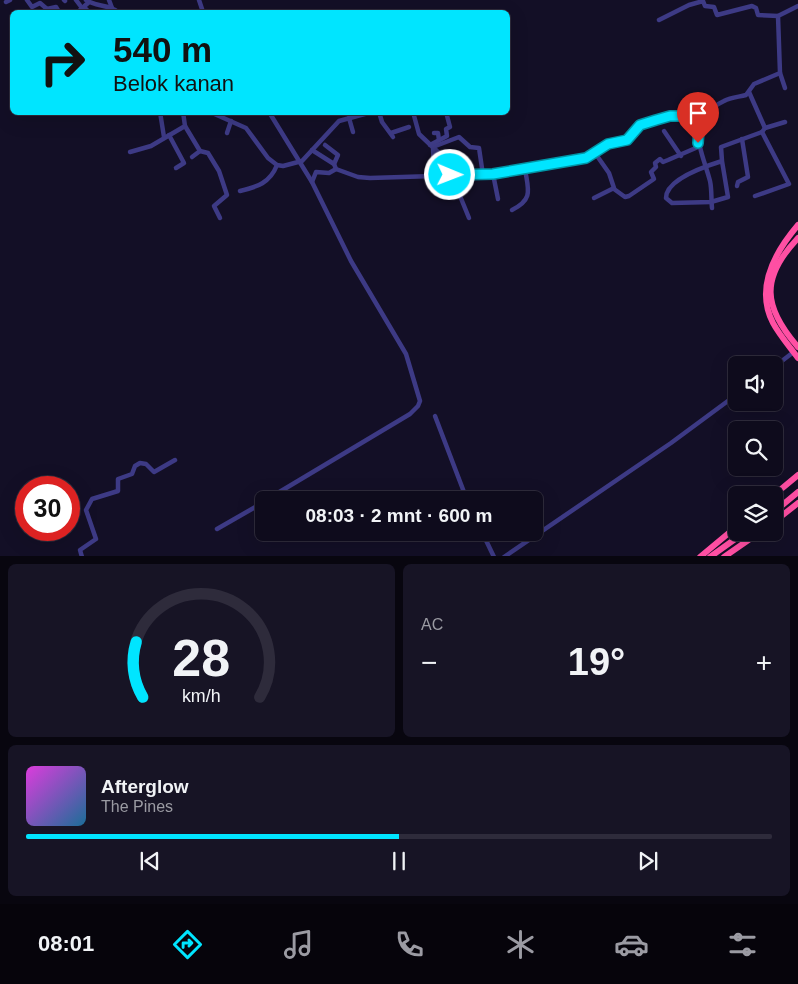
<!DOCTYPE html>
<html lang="id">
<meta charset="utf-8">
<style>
body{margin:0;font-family:Helvetica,sans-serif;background:#171425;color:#f1f3f6;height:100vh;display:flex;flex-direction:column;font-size:19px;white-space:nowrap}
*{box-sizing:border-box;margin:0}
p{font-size:16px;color:#9b9ba3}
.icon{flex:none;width:28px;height:28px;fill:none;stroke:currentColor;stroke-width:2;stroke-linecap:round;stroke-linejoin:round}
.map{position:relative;height:556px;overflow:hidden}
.drawer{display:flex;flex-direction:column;gap:8px;padding:8px;background:#08060f;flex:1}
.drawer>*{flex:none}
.top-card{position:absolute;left:10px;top:10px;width:500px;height:105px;border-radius:8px;box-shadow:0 5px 20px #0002,0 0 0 1px #2e2b3b;background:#00e5ff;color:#111;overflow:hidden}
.fabs{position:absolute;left:728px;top:356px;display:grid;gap:10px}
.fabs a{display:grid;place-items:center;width:55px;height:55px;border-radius:8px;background:#0e0b1c;box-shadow:0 5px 20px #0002,0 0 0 1px #2e2b3b;font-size:25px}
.speed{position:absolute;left:15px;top:476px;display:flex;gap:10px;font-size:25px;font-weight:700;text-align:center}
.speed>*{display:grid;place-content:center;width:65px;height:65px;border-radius:50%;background:#0e0b1c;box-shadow:0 5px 20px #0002,0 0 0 1px #2e2b3b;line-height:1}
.speed .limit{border:8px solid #d22;background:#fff;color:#111}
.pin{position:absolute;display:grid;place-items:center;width:42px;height:42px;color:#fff;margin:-51px -21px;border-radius:50% 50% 50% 0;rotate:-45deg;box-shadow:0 0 5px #0007}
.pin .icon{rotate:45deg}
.me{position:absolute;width:55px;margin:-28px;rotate:91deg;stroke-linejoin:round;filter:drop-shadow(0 0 4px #0008)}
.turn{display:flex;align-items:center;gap:18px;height:105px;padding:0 20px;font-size:22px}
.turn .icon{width:65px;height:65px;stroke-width:2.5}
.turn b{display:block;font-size:35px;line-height:42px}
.big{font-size:38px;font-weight:700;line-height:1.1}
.drawer .card{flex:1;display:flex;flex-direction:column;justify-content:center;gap:8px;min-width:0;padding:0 18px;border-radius:8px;background:#171425}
.drawer .dial{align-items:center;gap:0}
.dial svg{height:130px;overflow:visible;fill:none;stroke:#2e2b3b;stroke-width:7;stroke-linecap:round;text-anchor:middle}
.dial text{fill:#f1f3f6;stroke:none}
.song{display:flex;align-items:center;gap:15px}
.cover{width:60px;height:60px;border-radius:8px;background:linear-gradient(135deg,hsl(300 70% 55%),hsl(200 70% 35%))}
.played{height:5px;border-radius:2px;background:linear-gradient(90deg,#00e5ff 50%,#2e2b3b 50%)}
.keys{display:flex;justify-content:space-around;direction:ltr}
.heat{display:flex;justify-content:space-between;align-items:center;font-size:28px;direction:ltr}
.drawer .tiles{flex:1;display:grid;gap:8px;grid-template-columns:1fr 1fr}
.card:last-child{grid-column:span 2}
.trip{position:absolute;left:255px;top:491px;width:288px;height:50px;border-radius:8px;background:#0e0b1c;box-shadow:0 5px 20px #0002,0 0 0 1px #2e2b3b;font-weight:700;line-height:50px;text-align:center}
.tab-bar{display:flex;height:80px;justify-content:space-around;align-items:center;background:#06040b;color:#9b9ba3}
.tab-bar .icon{width:35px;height:35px}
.tab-bar .current{color:#00e5ff}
.tab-bar b{font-size:22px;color:#f1f3f6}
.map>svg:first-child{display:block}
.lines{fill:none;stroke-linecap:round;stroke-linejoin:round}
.minor{stroke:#3d3a85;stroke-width:4.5}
.highway{stroke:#ff4fa3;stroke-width:6}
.route-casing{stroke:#0095a6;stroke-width:12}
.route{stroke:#00e5ff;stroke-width:9}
</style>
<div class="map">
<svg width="798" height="557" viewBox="0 0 798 557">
<rect width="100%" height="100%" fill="#130f26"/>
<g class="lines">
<!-- minor -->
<g class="minor">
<polyline points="27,0 32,7 40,3 47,9 56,7 59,12"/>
<polyline points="64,0 65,1"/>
<polyline points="76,0 82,8"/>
<path d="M86 0C96 7 108 4 118 12"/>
<polyline points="109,0 112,8"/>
<polyline points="199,0 203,12"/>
<polyline points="6,2 10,0"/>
<polyline points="84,7 89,12"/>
<polyline points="78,12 89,2"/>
<polyline points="659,20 689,5 703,1 705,6 714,7 717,15 752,6 756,8 758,15 778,16"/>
<polyline points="780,73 785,88"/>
<polyline points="749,92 765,128"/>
<polyline points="160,112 164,137"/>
<polyline points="210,112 246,128 268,158 277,165 283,166 302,161 339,121 372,112"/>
<polyline points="379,112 382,122 393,137"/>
<polyline points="413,112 419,134 439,153 451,176 493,174 585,158 608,144 627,140 640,125 656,120 670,116 706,116"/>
<polyline points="349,118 353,132"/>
<polyline points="185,126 200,151 208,153 219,171 227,195 214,206 220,218"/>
<polyline points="664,131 681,156"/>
<polyline points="227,133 231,121"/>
<polyline points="391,133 409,127"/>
<polyline points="434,133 438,133 439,140"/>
<polyline points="169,135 184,163 176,168"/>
<polyline points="325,145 338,155 334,164"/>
<polyline points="430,145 447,136 446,129 450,127 446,112"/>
<polyline points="312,150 334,164 336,169 358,177 370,178 434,176 433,147 459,137 470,147 479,148 483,175"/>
<polyline points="130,152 151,146 185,126 183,112"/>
<polyline points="192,157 200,151"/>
<path d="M722 161 728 197 711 202 672 203 666 198C666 179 706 166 722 161L721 147 762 132 765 128 785 122"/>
<polyline points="493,174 498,199"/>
<polyline points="451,176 453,188 458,191 469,218"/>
<polyline points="312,182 316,172 329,173 336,169"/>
<polyline points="737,186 738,182 748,177 742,139"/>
<polyline points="614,189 625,197 629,196 654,179 651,172 656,167 655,163 660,159 663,162 668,160 698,147"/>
<path d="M240 191C257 187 270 183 277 165"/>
<polyline points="755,196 789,184 762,132"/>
<polyline points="594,198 614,188 609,173 595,153"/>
<path d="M712 208C711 199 712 190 710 181 702 150 683 121 724 101 731 97 739 97 746 95L754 84 780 73 778 16 798 6"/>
<path d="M512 210C534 199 528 189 525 169"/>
<polyline points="774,367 791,354"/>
<polyline points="435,416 467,500"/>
<polyline points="266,500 410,414 418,406 420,401 406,354 351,261 312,182 269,112"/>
<polyline points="217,529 264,502"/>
<polyline points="482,532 494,557"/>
<polyline points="82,557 80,550 96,539 86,510 92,499 118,491 118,479 132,474 135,466 140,463 146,464 154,472 175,460"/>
<polyline points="504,557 671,443 736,395"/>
</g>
<!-- highway -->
<g class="highway">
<path d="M798 225C775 252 755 288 773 323 780 336 790 347 798 358"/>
<path d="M798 238C760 278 763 307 798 347"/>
<polyline points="774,495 798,475"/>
<polyline points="774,512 798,492"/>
<polyline points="774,522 798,503"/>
<polyline points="700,557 736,527"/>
<polyline points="710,557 745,532"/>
<polyline points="724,557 760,532"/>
</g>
</g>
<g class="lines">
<defs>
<polyline id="route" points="450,175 493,174 586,158 608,144 627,140 640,125 656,120 670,116 706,116 699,129 698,143"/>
</defs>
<!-- route casing -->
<use href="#route" class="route-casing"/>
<!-- route -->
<use href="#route" class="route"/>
</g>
</svg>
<div class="fabs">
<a><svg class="icon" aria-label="sound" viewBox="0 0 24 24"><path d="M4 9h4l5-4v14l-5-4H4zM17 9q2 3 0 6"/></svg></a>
<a><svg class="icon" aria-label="search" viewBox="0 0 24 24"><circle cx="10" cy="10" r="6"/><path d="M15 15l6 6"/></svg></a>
<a><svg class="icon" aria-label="layers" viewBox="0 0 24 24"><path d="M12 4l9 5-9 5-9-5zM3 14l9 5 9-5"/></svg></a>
</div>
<div class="speed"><div class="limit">30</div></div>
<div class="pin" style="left:698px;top:143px;background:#d93025"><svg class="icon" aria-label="arrive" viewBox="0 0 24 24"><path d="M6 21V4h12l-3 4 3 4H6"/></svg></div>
<svg class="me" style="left:450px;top:175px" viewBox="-20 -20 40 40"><circle r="17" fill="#00e5ff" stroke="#fff" stroke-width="3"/><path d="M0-11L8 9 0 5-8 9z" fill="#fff"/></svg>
<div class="trip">08:03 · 2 mnt · 600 m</div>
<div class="top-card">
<div class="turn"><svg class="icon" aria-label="right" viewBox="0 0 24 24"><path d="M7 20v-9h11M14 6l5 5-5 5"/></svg><div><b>540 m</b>Belok kanan</div></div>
</div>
</div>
<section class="drawer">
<div class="tiles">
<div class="card dial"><svg viewBox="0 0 100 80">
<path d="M14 69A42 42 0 1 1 86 69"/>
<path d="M14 69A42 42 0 0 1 10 35" stroke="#00e5ff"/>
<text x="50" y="56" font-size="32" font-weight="700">28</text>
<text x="50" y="72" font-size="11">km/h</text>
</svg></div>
<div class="card"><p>AC</p>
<div class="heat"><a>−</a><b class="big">19°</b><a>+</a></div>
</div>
<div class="card">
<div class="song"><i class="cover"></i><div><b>Afterglow</b><p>The Pines</p></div></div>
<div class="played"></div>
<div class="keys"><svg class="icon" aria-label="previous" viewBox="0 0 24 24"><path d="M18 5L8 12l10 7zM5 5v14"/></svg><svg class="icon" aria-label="pause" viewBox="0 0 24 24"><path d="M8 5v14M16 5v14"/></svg><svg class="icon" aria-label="next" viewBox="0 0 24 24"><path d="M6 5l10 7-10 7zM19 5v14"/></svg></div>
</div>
</div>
</section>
<nav class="tab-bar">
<b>08:01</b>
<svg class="icon current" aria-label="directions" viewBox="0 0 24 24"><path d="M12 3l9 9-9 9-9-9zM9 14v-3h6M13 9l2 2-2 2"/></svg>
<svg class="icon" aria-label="music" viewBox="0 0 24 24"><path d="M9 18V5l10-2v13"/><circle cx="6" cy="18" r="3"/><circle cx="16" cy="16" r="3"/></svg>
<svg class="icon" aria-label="phone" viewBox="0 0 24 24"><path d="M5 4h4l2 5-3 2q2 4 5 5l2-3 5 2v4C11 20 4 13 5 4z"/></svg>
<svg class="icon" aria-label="climate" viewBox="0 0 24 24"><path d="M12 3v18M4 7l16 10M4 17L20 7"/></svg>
<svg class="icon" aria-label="car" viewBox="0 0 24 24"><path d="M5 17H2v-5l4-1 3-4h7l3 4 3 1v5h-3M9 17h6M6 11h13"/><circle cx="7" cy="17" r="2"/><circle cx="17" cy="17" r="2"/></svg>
<svg class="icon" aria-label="filters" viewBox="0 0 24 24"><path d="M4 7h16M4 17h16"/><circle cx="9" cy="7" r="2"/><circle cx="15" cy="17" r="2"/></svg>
</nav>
